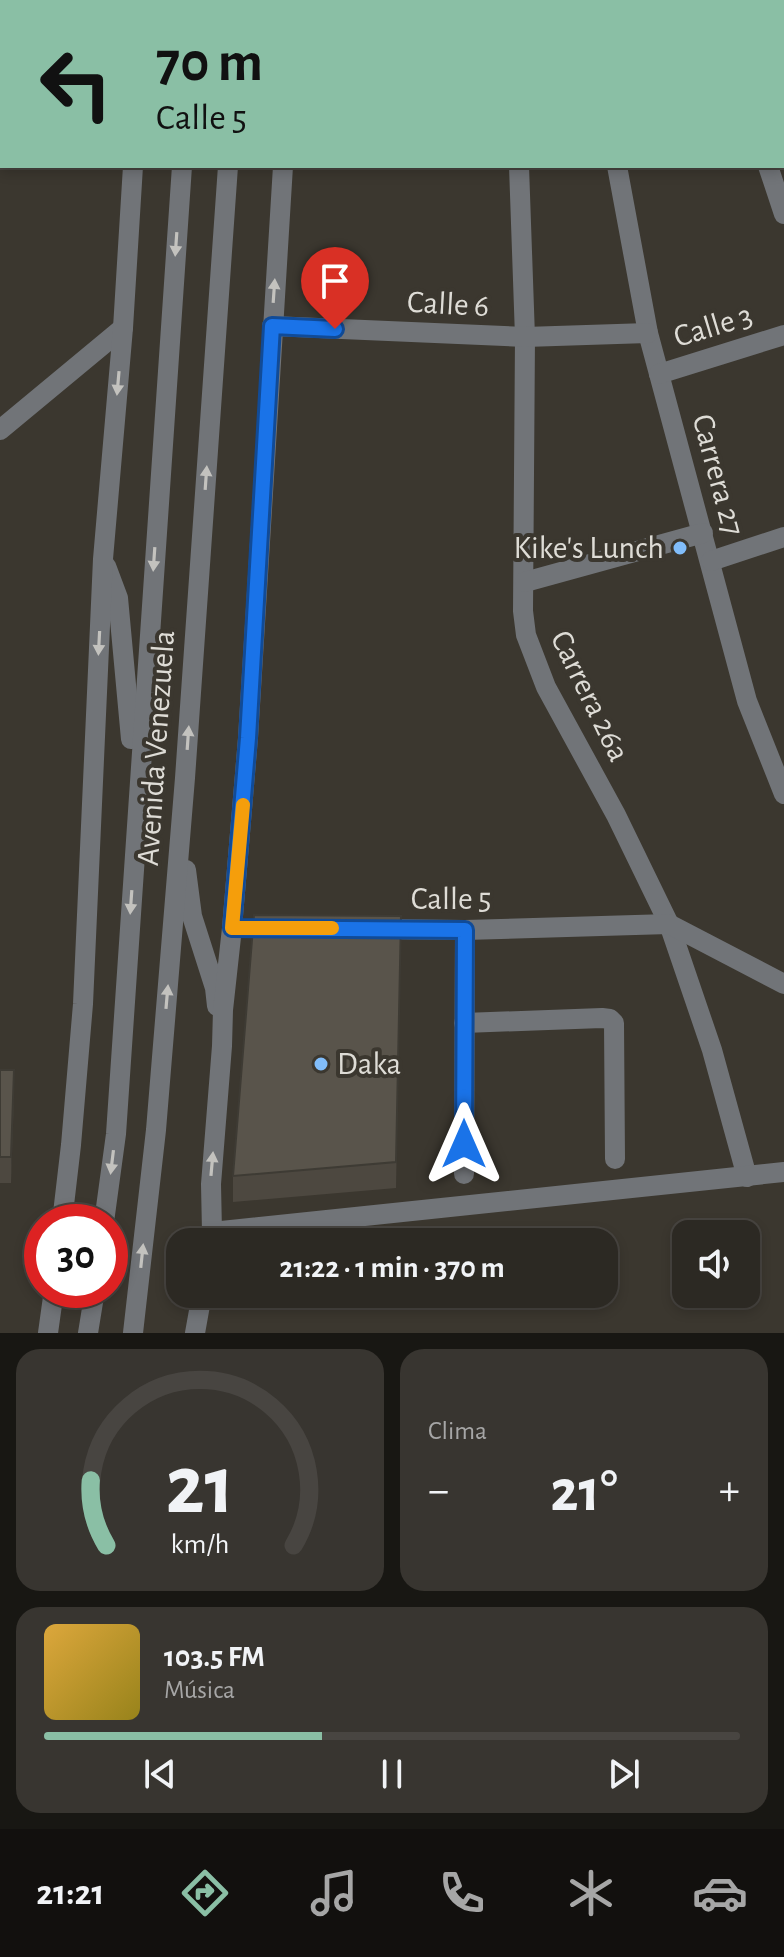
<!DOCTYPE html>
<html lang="es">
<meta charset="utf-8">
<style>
body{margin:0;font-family:"Alegreya Sans",sans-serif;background:#383530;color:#f1f3f6;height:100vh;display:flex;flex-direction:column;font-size:30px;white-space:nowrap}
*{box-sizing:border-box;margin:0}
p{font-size:26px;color:#a6a6a6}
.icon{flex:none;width:44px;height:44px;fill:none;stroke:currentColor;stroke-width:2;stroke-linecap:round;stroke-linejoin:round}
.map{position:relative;height:1333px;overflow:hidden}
.panel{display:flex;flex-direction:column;gap:16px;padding:16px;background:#181713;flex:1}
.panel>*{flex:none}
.guide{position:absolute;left:0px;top:0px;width:784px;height:168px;box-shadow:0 4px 12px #0003,0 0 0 2px #484541;background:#8abfa5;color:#111;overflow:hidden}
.controls{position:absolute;left:672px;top:1220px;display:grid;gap:16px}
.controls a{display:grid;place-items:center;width:88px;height:88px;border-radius:16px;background:#2c2923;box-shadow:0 4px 12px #0003,0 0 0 2px #484541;font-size:40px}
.speed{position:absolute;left:24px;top:1204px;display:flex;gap:16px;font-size:40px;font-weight:700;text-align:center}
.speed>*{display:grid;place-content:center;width:104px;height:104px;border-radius:50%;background:#2c2923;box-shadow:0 4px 12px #0003,0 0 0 2px #484541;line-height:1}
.speed .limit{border:12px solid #d22;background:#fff;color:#111}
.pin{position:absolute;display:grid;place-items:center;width:68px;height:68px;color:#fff;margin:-82px -34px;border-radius:50% 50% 50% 0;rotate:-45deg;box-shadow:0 0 8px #0007}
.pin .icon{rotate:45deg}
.me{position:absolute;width:88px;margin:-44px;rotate:0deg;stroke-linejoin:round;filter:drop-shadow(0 0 6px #0008)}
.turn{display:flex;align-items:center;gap:28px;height:168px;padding:0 24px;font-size:36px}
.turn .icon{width:104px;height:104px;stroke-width:2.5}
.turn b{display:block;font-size:56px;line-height:68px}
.big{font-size:60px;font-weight:600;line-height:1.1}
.panel .widget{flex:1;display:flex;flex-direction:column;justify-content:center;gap:12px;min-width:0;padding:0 28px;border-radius:24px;background:#383530}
.panel .dial{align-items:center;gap:0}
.dial svg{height:208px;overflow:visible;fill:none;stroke:#484541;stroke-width:7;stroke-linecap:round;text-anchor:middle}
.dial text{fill:#f1f3f6;stroke:none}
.song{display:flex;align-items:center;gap:24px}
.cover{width:96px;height:96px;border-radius:12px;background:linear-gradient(135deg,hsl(40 70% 55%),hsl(50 70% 35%))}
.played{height:8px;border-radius:4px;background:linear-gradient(90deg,#8abfa5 40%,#484541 40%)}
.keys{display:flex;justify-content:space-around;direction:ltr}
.heat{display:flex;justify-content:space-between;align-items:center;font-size:44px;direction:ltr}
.panel .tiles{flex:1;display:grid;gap:16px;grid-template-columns:1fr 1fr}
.widget:last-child{grid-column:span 2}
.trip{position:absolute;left:166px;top:1228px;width:452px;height:80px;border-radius:24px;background:#2c2923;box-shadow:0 4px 12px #0003,0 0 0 2px #484541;font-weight:600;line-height:80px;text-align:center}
.dock{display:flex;height:128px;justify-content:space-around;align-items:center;background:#12100e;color:#a6a6a6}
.dock .icon{width:56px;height:56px}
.dock .active{color:#8abfa5}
.dock b{font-size:36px;color:#f1f3f6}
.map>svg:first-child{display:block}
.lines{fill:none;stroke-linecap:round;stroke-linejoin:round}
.minor{stroke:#717478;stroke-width:20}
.wall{fill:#4d4840}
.shaded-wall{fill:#3e3b34}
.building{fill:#59544b;stroke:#3e3b34;stroke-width:2}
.oneway{fill:#c3c2be}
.route-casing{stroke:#114b97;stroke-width:20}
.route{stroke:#1a73e8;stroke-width:14}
.slow{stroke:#f59e0b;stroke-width:14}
.poi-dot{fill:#81bdfa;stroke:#3b372f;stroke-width:3}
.labels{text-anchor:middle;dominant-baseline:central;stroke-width:8;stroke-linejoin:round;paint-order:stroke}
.street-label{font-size:32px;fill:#dedcd6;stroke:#3b372f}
.poi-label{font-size:32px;fill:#dedcd6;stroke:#3b372f;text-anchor:end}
</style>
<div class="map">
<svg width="784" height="1333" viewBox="0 0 784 1333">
<rect width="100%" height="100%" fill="#3b372f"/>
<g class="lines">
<!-- minor -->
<g class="minor">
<polyline points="519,0 519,2"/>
<polyline points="586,0 586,2"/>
<polyline points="144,2 144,0"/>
<polyline points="193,2 193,0"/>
<polyline points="240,2 240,0"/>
<polyline points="294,2 294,0"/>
<polyline points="782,135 784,134"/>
<polyline points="519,166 525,337 523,611 526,635 546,687 616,815 669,924 712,1050 747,1177"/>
<polyline points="617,166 648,333 747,701 784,794"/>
<polyline points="768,166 784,214"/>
<polyline points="272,326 525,337 648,333"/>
<polyline points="659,374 784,335"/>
<polyline points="0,430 123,328"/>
<polyline points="711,561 784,537"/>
<polyline points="106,566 118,598 131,739"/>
<polyline points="525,582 703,533"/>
<polyline points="186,870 192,916 215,988 217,1006"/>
<polyline points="375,929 465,930 669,924 784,984"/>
<polyline points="464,1023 602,1018 610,1019 614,1023 615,1159"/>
<polyline points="464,1174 465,930"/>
<polyline points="62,1222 71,1145 83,1004 103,559 123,328 133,166"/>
<polyline points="104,1222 116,1134 182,166"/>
<polyline points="212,1232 784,1172"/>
<polyline points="210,1242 212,1232 211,1184 222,1046 223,1010 232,928 248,738 283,166"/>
<polyline points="48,1333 54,1290"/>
<polyline points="88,1333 95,1290"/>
<polyline points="133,1333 156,1130 185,778 228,166"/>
<polyline points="195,1333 202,1294"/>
</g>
</g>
<!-- wall -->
<g class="wall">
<polygon points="401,916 396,1188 233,1202 233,1176"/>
<polygon points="0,1070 14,1096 11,1183 0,1183"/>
</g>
<!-- shaded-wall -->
<polygon class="shaded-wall" points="14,1070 14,1096 11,1183 11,1157"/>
<!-- building -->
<g class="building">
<polygon points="254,915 401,916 396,1162 233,1176"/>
<polygon points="0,1070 14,1070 11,1157 0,1157"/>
</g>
<!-- one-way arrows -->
<defs><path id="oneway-solid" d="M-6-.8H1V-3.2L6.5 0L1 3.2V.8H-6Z" transform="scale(2)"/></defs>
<g class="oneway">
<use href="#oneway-solid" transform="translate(176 244) rotate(94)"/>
<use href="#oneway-solid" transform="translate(274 291) rotate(-86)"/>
<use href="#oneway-solid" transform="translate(118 383) rotate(95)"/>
<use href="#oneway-solid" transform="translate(206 478) rotate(-86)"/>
<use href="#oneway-solid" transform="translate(154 559) rotate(94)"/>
<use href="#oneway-solid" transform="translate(99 643) rotate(93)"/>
<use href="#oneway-solid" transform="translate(188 738) rotate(-86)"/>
<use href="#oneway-solid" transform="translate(131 902) rotate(94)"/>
<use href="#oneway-solid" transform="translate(167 997) rotate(-85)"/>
<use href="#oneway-solid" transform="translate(112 1162) rotate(97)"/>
<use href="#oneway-solid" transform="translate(212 1164) rotate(-85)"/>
<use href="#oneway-solid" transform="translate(142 1256) rotate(-84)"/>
</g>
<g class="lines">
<defs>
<polyline id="route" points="335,329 272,326 248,738 232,928 465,930 464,1144"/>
</defs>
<!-- route casing -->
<use href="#route" class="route-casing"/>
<!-- route -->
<use href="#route" class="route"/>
<!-- slow -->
<polyline class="slow" points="243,805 232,928 332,928"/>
</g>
<!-- markers -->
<g class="poi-dot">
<circle cx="680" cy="548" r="8"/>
<circle cx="321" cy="1064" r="8"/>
</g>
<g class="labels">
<!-- street labels -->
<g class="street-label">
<text transform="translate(448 304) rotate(3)">Calle 6</text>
<text transform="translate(713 326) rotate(-17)">Calle 3</text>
<text transform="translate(718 475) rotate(75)">Carrera 27</text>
<text transform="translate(590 696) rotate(64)">Carrera 26a</text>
<text transform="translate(156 748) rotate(-86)">Avenida Venezuela</text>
<text x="451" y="899">Calle 5</text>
</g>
<!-- poi labels -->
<g class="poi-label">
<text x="664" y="548">Kike's Lunch</text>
<text x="337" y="1064" text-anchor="start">Daka</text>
</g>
</g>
</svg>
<div class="controls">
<a><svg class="icon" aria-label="sound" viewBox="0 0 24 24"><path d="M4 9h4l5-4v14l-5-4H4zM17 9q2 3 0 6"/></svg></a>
</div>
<div class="speed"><div class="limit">30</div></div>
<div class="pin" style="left:335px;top:329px;background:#d93025"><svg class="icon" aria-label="arrive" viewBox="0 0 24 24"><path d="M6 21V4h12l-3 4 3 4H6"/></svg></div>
<svg class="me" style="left:464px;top:1144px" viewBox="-20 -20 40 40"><path d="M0-17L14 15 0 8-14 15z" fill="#1a73e8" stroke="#fff" stroke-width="4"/></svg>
<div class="trip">21:22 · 1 min · 370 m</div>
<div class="guide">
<div class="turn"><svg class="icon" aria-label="left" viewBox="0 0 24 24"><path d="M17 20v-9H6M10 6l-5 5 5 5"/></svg><div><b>70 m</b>Calle 5</div></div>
</div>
</div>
<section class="panel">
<div class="tiles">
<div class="widget dial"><svg viewBox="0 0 100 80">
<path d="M14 69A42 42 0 1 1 86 69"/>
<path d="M14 69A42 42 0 0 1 8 44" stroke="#8abfa5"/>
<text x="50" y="56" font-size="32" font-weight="700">21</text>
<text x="50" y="72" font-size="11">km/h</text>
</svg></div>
<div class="widget"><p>Clima</p>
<div class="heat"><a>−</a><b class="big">21°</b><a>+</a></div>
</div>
<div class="widget">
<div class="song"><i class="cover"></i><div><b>103.5 FM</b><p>Música</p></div></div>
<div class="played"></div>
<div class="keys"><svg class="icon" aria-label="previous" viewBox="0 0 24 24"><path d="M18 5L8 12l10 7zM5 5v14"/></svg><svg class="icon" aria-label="pause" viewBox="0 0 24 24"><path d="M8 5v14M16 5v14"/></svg><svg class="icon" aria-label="next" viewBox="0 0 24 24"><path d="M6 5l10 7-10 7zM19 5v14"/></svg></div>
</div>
</div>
</section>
<nav class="dock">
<b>21:21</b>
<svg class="icon active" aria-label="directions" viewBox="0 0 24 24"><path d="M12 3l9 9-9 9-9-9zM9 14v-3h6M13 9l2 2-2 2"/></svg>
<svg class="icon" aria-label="music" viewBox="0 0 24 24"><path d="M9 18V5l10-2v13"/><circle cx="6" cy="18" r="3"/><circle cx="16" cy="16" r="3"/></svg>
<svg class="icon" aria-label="phone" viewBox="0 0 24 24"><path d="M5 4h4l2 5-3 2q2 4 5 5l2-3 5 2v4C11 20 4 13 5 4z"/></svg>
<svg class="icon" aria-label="climate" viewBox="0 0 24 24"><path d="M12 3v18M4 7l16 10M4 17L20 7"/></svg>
<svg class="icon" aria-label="car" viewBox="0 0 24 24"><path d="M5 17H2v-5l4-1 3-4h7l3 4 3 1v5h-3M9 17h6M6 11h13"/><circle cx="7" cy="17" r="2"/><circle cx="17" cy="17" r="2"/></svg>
</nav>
